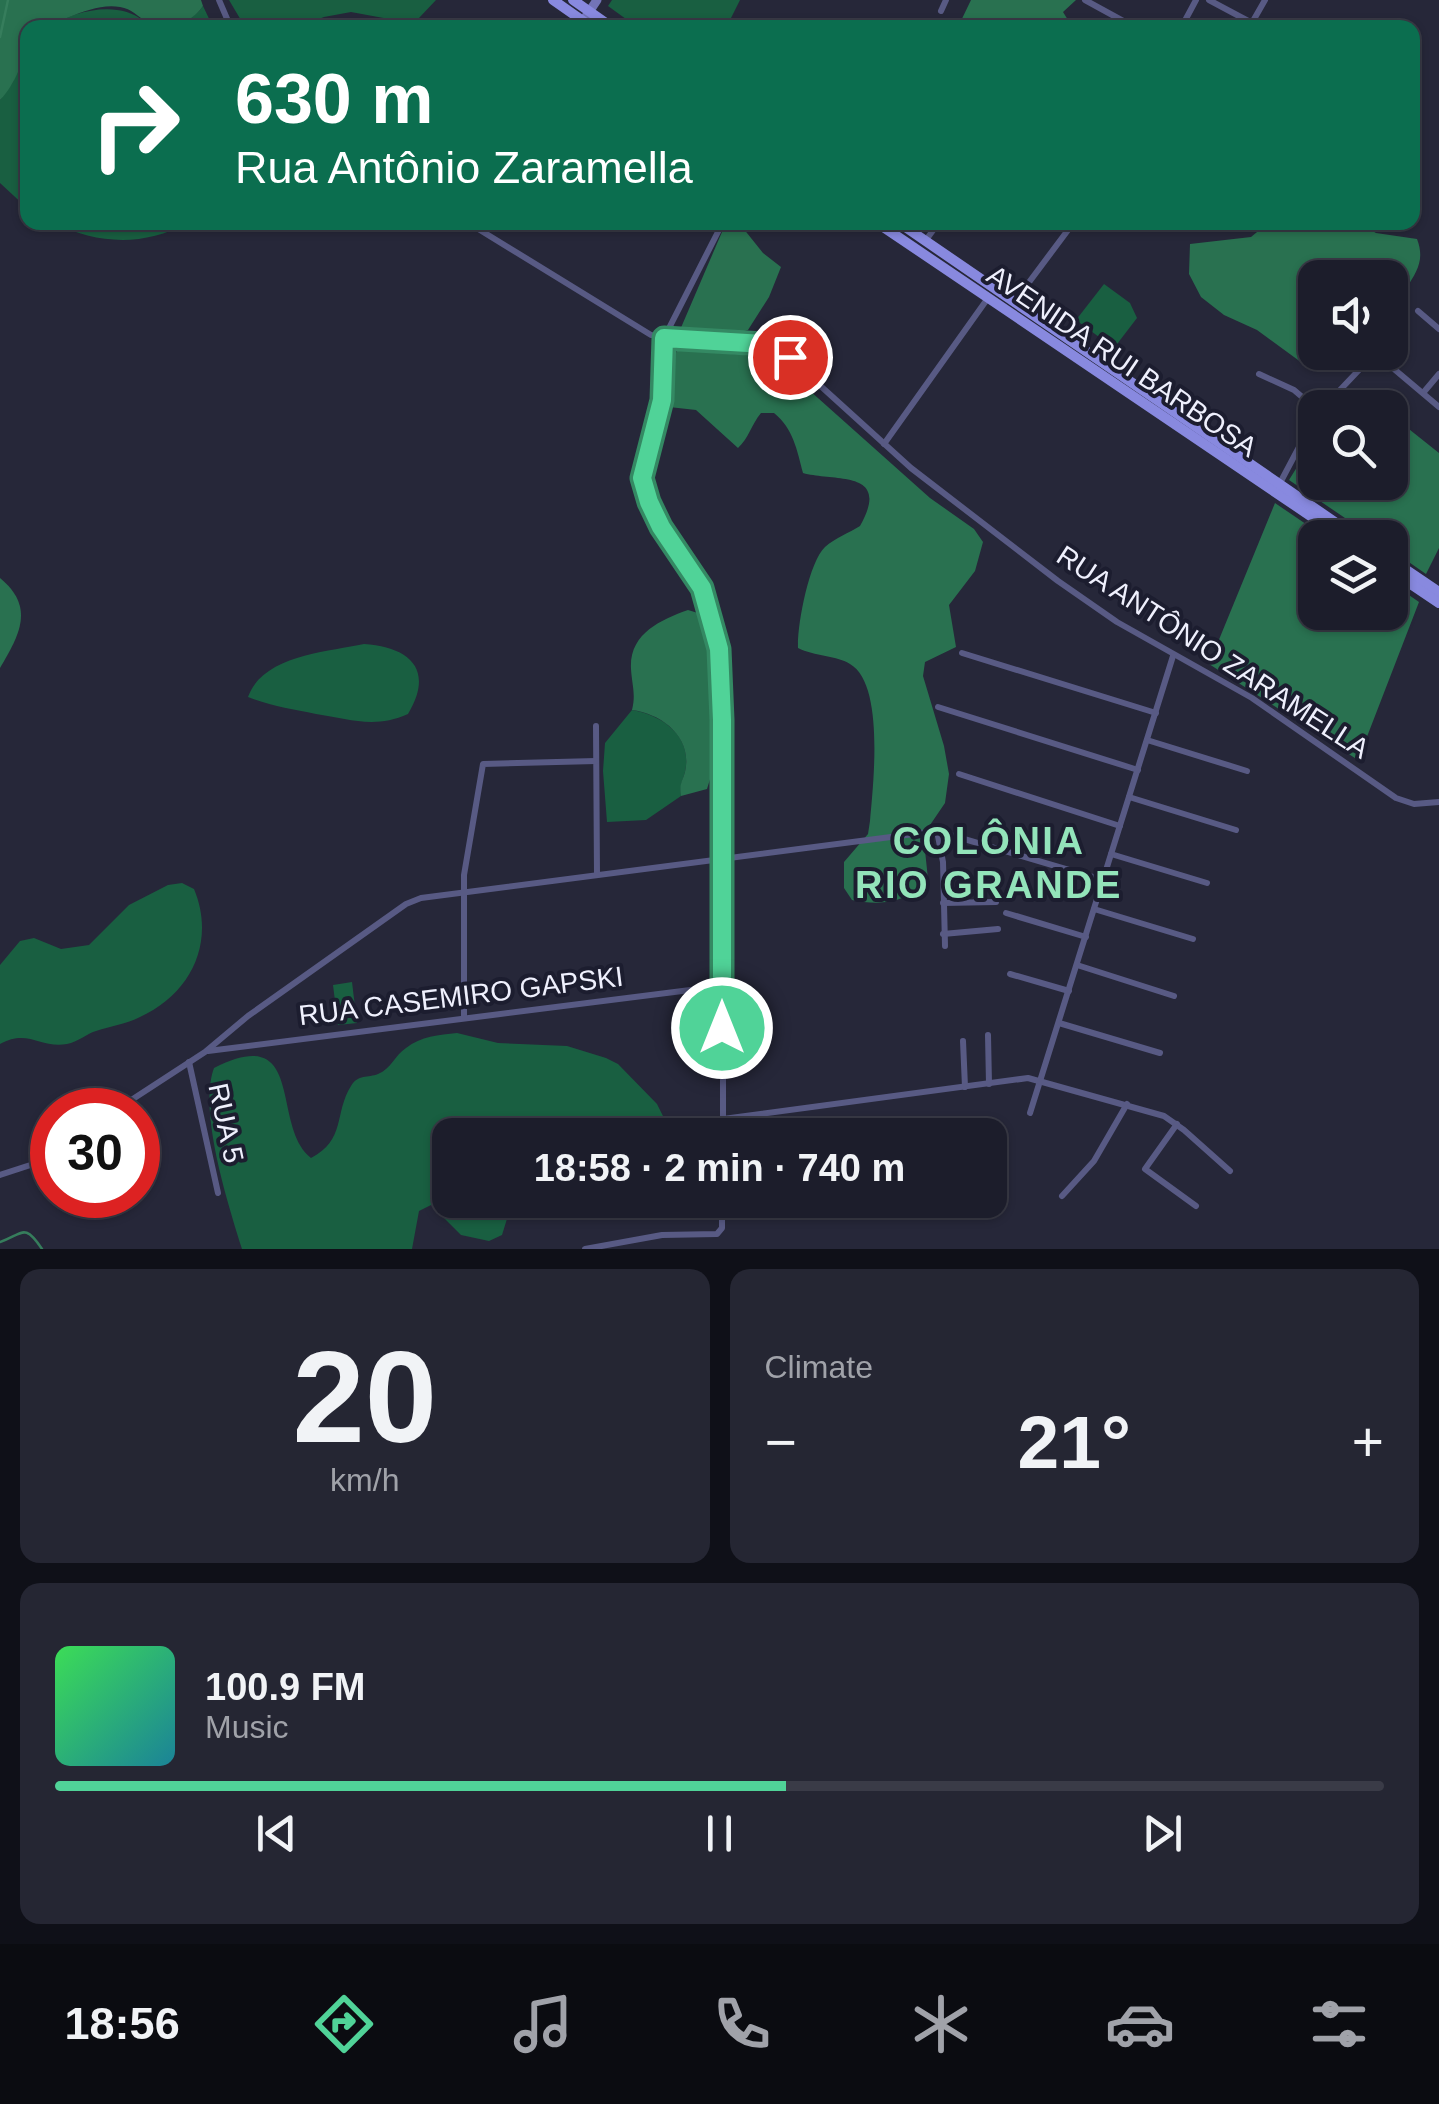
<!DOCTYPE html>
<meta charset="utf-8">
<style>
body{margin:0;font-family:Arial,sans-serif;background:#252633;color:#f1f3f6;height:100vh;display:flex;flex-direction:column;font-size:38px;white-space:nowrap}
*{box-sizing:border-box;margin:0}
p{font-size:32px;color:#a0a2a9}
.icon{flex:none;width:55px;height:55px;fill:none;stroke:currentColor;stroke-width:2;stroke-linecap:round;stroke-linejoin:round}
.map{position:relative;height:1249px;overflow:hidden}
.details{display:flex;flex-direction:column;gap:20px;padding:20px;background:#0f1018;flex:1}
.details>*{flex:none}
.hud{position:absolute;left:20px;top:20px;width:1400px;height:210px;border-radius:20px;box-shadow:0 2px 8px #0004,0 0 0 2px #3a3b47;background:#0b6e4f;color:#fff;overflow:hidden}
.buttons{position:absolute;left:1298px;top:260px;display:grid;gap:20px}
.buttons a{display:grid;place-items:center;width:110px;height:110px;border-radius:20px;background:#1c1d2b;box-shadow:0 2px 8px #0004,0 0 0 2px #3a3b47;font-size:50px}
.speed{position:absolute;left:30px;top:1088px;display:flex;gap:20px;font-size:50px;font-weight:700;text-align:center}
.speed>*{display:grid;place-content:center;width:130px;height:130px;border-radius:50%;background:#1c1d2b;box-shadow:0 2px 8px #0004,0 0 0 2px #3a3b47;line-height:1}
.speed .limit{border:15px solid #d22;background:#fff;color:#111}
.pin{position:absolute;display:grid;place-items:center;width:85px;height:85px;color:#fff;margin:-42px;border:5px solid #fff;border-radius:50%;box-shadow:0 2px 10px #0007}
.me{position:absolute;width:110px;margin:-55px;rotate:0deg;stroke-linejoin:round;filter:drop-shadow(0 0 8px #0008)}
.turn{display:flex;align-items:center;gap:35px;height:210px;padding:0 50px;font-size:45px}
.turn .icon{width:130px;height:130px;stroke-width:2.5}
.turn b{display:block;font-size:70px;line-height:85px}
.big{font-size:75px;font-weight:600;line-height:1.1}
.details .card{flex:1;display:flex;flex-direction:column;justify-content:center;gap:15px;min-width:0;padding:0 35px;border-radius:20px;background:#252633}
.details .dial{align-items:center;gap:0}
.dial b{font-size:130px;line-height:1}
.song{display:flex;align-items:center;gap:30px}
.cover{width:120px;height:120px;border-radius:15px;background:linear-gradient(135deg,hsl(130 70% 55%),hsl(190 70% 35%))}
.played{height:10px;border-radius:5px;background:linear-gradient(90deg,#50d398 55%,#3a3b47 55%)}
.keys{display:flex;justify-content:space-around;direction:ltr}
.heat{display:flex;justify-content:space-between;align-items:center;font-size:55px;direction:ltr}
.details .tiles{flex:1;display:grid;gap:20px;grid-template-columns:1fr 1fr}
.card:last-child{grid-column:span 2}
.trip{position:absolute;left:432px;top:1118px;width:575px;height:100px;border-radius:20px;background:#1c1d2b;box-shadow:0 2px 8px #0004,0 0 0 2px #3a3b47;font-weight:600;line-height:100px;text-align:center}
.tab-bar{display:flex;height:160px;justify-content:space-around;align-items:center;background:#0b0c11;color:#a0a2a9}
.tab-bar .icon{width:70px;height:70px}
.tab-bar .on{color:#50d398}
.tab-bar b{font-size:45px;color:#f1f3f6}
.map>svg:first-child{display:block}
.green{fill:#195f41}
.forest{fill:#297150}
.lines{fill:none;stroke-linecap:round;stroke-linejoin:round}
.stream{stroke:#367d5c;stroke-width:2.5}
.street{stroke:#585a84;stroke-width:6}
.secondary{stroke:#7374b7;stroke-width:9}
.primary{stroke:#8889df;stroke-width:10}
.route-casing{stroke:#348963;stroke-width:25}
.route{stroke:#50d398;stroke-width:18}
.labels{text-anchor:middle;dominant-baseline:central;stroke-width:8;stroke-linejoin:round;paint-order:stroke}
.street-label{font-size:28px;fill:#eff0fd;stroke:#1c1d2f}
.district-label{font-size:38px;font-weight:bold;letter-spacing:2.5px;fill:#93e4ba;stroke:#1c1d2f}
</style>
<div class="map">
<svg width="1439" height="1249" viewBox="0 0 1439 1249">
<rect width="100%" height="100%" fill="#262739"/>
<!-- green -->
<g class="green">
<polygon points="229,0 436,0 419,18 405,22 351,12 324,17 296,28 245,27"/>
<polygon points="612,0 740,0 731,18 737,27 637,27 608,6"/>
<path d="M203 6 213 27 47 28C75 10 118 0 144 21 167 21 189 27 203 6Z"/>
<polygon points="27,44 27,208 0,183 0,100 13,82"/>
<path d="M54 223H187C144 247 96 244 54 223Z"/>
<polygon points="1104,284 1130,303 1137,318 1114,348 1076,320"/>
<path d="M364 644C409 647 435 669 408 714 375 729 349 719 316 714 292 709 271 706 248 697 263 655 327 652 364 644Z"/>
<path d="M632 710C662 715 693 736 685 772 682 782 680 785 681 796L646 820 607 822 603 771 605 743Z"/>
<path d="M182 883 194 889C216 942 191 994 140 1017 126 1024 111 1026 96 1031 86 1034 78 1042 67 1044 41 1049 28 1028 0 1044V965L20 941 34 938 61 949 89 945 129 905 168 885Z"/>
<polygon points="352,982 357,1023 338,1025 333,985"/>
<path d="M457 1033 498 1043 567 1046 606 1058 618 1064 657 1104 663 1116 664 1135H450V1200H517L510 1209 502 1235 489 1241 461 1235 431 1205 419 1211 412 1249H242C228 1204 198 1111 214 1068 307 1021 270 1126 311 1158 346 1140 334 1113 351 1086 358 1074 368 1078 378 1074 391 1069 395 1055 406 1048 421 1036 439 1035 457 1033Z"/>
<path d="M562 1200H614C597 1215 579 1214 562 1200Z"/>
</g>
<!-- forest -->
<g class="forest">
<path d="M0 0H201L203 6C192 23 166 33 147 22 137 16 132 9 120 7 87 2 59 28 28 28 28 51 17 83 0 100Z"/>
<polygon points="971,0 1076,0 1063,12 1068,20 1063,27 958,27"/>
<polygon points="733,222 739,223 763,253 781,267 769,297 748,330 728,335 680,330 722,232"/>
<path d="M1268 223H1359L1376 233 1417 239C1425 260 1417 271 1406 289H1393L1397 308 1390 321V278H1315V352L1354 353 1335 367 1309 368 1257 330 1224 315 1201 297 1189 274 1190 244 1251 237Z"/>
<path d="M678 350 772 357 930 498 974 529 983 542 975 571 949 605 956 647 925 662 923 676 944 746 949 774 945 803 928 828 924 841 928 879C909 903 880 906 852 900L844 888V862L868 834 870 821C873 786 885 684 850 664 838 656 814 656 798 648 797 625 809 562 825 547 835 538 849 533 860 526 892 469 835 482 803 473 797 450 793 428 774 413H761C751 425 749 438 738 448L696 410 669 407 670 360Z"/>
<polygon points="1344,393 1373,401 1382,407 1335,407"/>
<polygon points="1390,414 1439,453 1439,548 1426,574 1390,549 1390,538 1373,537 1289,480 1315,438 1315,482 1390,482"/>
<polygon points="1275,503 1325,537 1315,538 1315,612 1390,612 1390,582 1419,602 1358,760 1209,664"/>
<path d="M0 578C35 607 20 634 0 668Z"/>
<path d="M688 610 701 614 706 626 712 722 711 776 707 789 681 796C679 785 682 782 685 772 693 737 662 714 632 710 636 694 632 685 631 669 629 634 660 620 688 610Z"/>
</g>
<g class="lines">
<!-- stream -->
<g class="stream">
<polyline points="0,37 8,0"/>
<path d="M0 1242C23 1234 24 1222 42 1249"/>
</g>
<!-- street -->
<g class="street">
<polyline points="219,0 231,28"/>
<polyline points="1085,0 1136,28"/>
<polyline points="1209,0 1252,23"/>
<polyline points="941,11 946,0"/>
<polyline points="1181,28 1196,0"/>
<polyline points="1249,28 1265,0"/>
<polyline points="467,222 651,335 765,344 782,351 911,468 1058,581 1117,622 1252,698 1396,798 1414,804 1439,802"/>
<polyline points="925,222 934,229"/>
<polyline points="926,240 939,222"/>
<polyline points="1015,301 1074,222"/>
<polyline points="1418,311 1439,329"/>
<polyline points="1259,374 1294,390 1315,408"/>
<polyline points="1423,393 1439,374"/>
<polyline points="1323,408 1375,353 1439,407"/>
<polyline points="884,444 988,298"/>
<polyline points="1280,483 1315,417"/>
<polyline points="962,653 1156,713"/>
<polyline points="938,707 1138,770"/>
<polyline points="596,726 597,874"/>
<polyline points="1147,740 1247,771"/>
<polyline points="959,774 1120,826"/>
<polyline points="1129,797 1236,830"/>
<polyline points="937,831 943,862 945,946"/>
<polyline points="1111,854 1207,883"/>
<polyline points="943,903 996,902"/>
<polyline points="1094,909 1193,939"/>
<polyline points="1006,913 1086,937"/>
<polyline points="943,934 998,929"/>
<polyline points="1077,965 1174,996"/>
<polyline points="1010,974 1069,991"/>
<polyline points="464,1018 464,875 483,764 596,761"/>
<polyline points="1059,1023 1160,1053"/>
<polyline points="988,1035 989,1084"/>
<polyline points="963,1041 965,1087"/>
<polyline points="208,1051 722,986"/>
<polyline points="189,1062 218,1193"/>
<polyline points="116,1110 205,1052 248,1016 406,904 421,898 937,831 1103,880"/>
<polyline points="1030,1113 1173,656"/>
<polyline points="723,1119 1028,1078 1164,1116 1184,1130 1230,1171"/>
<polyline points="1177,1124 1145,1169 1196,1206"/>
<polyline points="723,1135 723,720 719,649 703,588 661,527 649,503 642,478 662,400 664,338 723,222"/>
<polyline points="0,1175 52,1158"/>
<polyline points="1062,1196 1094,1161 1127,1104"/>
<polyline points="585,1249 662,1235 717,1234 722,1228 722,1200"/>
</g>
<!-- secondary -->
<polyline class="secondary" points="583,21 597,0"/>
<!-- primary -->
<g class="primary">
<polyline points="553,0 593,28"/>
<polyline points="573,0 613,28"/>
<polyline points="876,222 1343,538"/>
<polyline points="898,222 1358,538"/>
<polyline points="1390,559 1439,592"/>
<polyline points="1390,570 1439,603"/>
</g>
</g>
<g class="lines">
<defs>
<polyline id="route" points="722,1028 722,720 719,649 702,588 661,527 649,502 642,478 662,400 664,338 765,344 790,357"/>
</defs>
<!-- route casing -->
<use href="#route" class="route-casing"/>
<!-- route -->
<use href="#route" class="route"/>
</g>
<g class="labels">
<!-- street labels -->
<g class="street-label">
<text transform="translate(1122 361) rotate(34)">AVENIDA RUI BARBOSA</text>
<text transform="translate(1213 652) rotate(33)">RUA ANTÔNIO ZARAMELLA</text>
<text transform="translate(461 996) rotate(-7)">RUA CASEMIRO GAPSKI</text>
<text transform="translate(226 1123) rotate(78)">RUA 5</text>
</g>
<!-- district labels -->
<g class="district-label">
<text x="989" y="841">COLÔNIA<tspan x="989" dy="44">RIO GRANDE</tspan></text>
</g>
</g>
</svg>
<div class="buttons">
<a><svg class="icon" aria-label="sound" viewBox="0 0 24 24"><path d="M4 9h4l5-4v14l-5-4H4zM17 9q2 3 0 6"/></svg></a>
<a><svg class="icon" aria-label="search" viewBox="0 0 24 24"><circle cx="10" cy="10" r="6"/><path d="M15 15l6 6"/></svg></a>
<a><svg class="icon" aria-label="layers" viewBox="0 0 24 24"><path d="M12 4l9 5-9 5-9-5zM3 14l9 5 9-5"/></svg></a>
</div>
<div class="speed"><div class="limit">30</div></div>
<div class="pin" style="left:790px;top:357px;background:#d93025"><svg class="icon" aria-label="arrive" viewBox="0 0 24 24"><path d="M6 21V4h12l-3 4 3 4H6"/></svg></div>
<svg class="me" style="left:722px;top:1028px" viewBox="-20 -20 40 40"><circle r="17" fill="#50d398" stroke="#fff" stroke-width="3"/><path d="M0-11L8 9 0 5-8 9z" fill="#fff"/></svg>
<div class="trip">18:58 · 2 min · 740 m</div>
<div class="hud">
<div class="turn"><svg class="icon" aria-label="right" viewBox="0 0 24 24"><path d="M7 20v-9h11M14 6l5 5-5 5"/></svg><div><b>630 m</b>Rua Antônio Zaramella</div></div>
</div>
</div>
<section class="details">
<div class="tiles">
<div class="card dial"><b>20</b><p>km/h</p></div>
<div class="card"><p>Climate</p>
<div class="heat"><a>−</a><b class="big">21°</b><a>+</a></div>
</div>
<div class="card">
<div class="song"><i class="cover"></i><div><b>100.9 FM</b><p>Music</p></div></div>
<div class="played"></div>
<div class="keys"><svg class="icon" aria-label="previous" viewBox="0 0 24 24"><path d="M18 5L8 12l10 7zM5 5v14"/></svg><svg class="icon" aria-label="pause" viewBox="0 0 24 24"><path d="M8 5v14M16 5v14"/></svg><svg class="icon" aria-label="next" viewBox="0 0 24 24"><path d="M6 5l10 7-10 7zM19 5v14"/></svg></div>
</div>
</div>
</section>
<nav class="tab-bar">
<b>18:56</b>
<svg class="icon on" aria-label="directions" viewBox="0 0 24 24"><path d="M12 3l9 9-9 9-9-9zM9 14v-3h6M13 9l2 2-2 2"/></svg>
<svg class="icon" aria-label="music" viewBox="0 0 24 24"><path d="M9 18V5l10-2v13"/><circle cx="6" cy="18" r="3"/><circle cx="16" cy="16" r="3"/></svg>
<svg class="icon" aria-label="phone" viewBox="0 0 24 24"><path d="M5 4h4l2 5-3 2q2 4 5 5l2-3 5 2v4C11 20 4 13 5 4z"/></svg>
<svg class="icon" aria-label="climate" viewBox="0 0 24 24"><path d="M12 3v18M4 7l16 10M4 17L20 7"/></svg>
<svg class="icon" aria-label="car" viewBox="0 0 24 24"><path d="M5 17H2v-5l4-1 3-4h7l3 4 3 1v5h-3M9 17h6M6 11h13"/><circle cx="7" cy="17" r="2"/><circle cx="17" cy="17" r="2"/></svg>
<svg class="icon" aria-label="filters" viewBox="0 0 24 24"><path d="M4 7h16M4 17h16"/><circle cx="9" cy="7" r="2"/><circle cx="15" cy="17" r="2"/></svg>
</nav>
